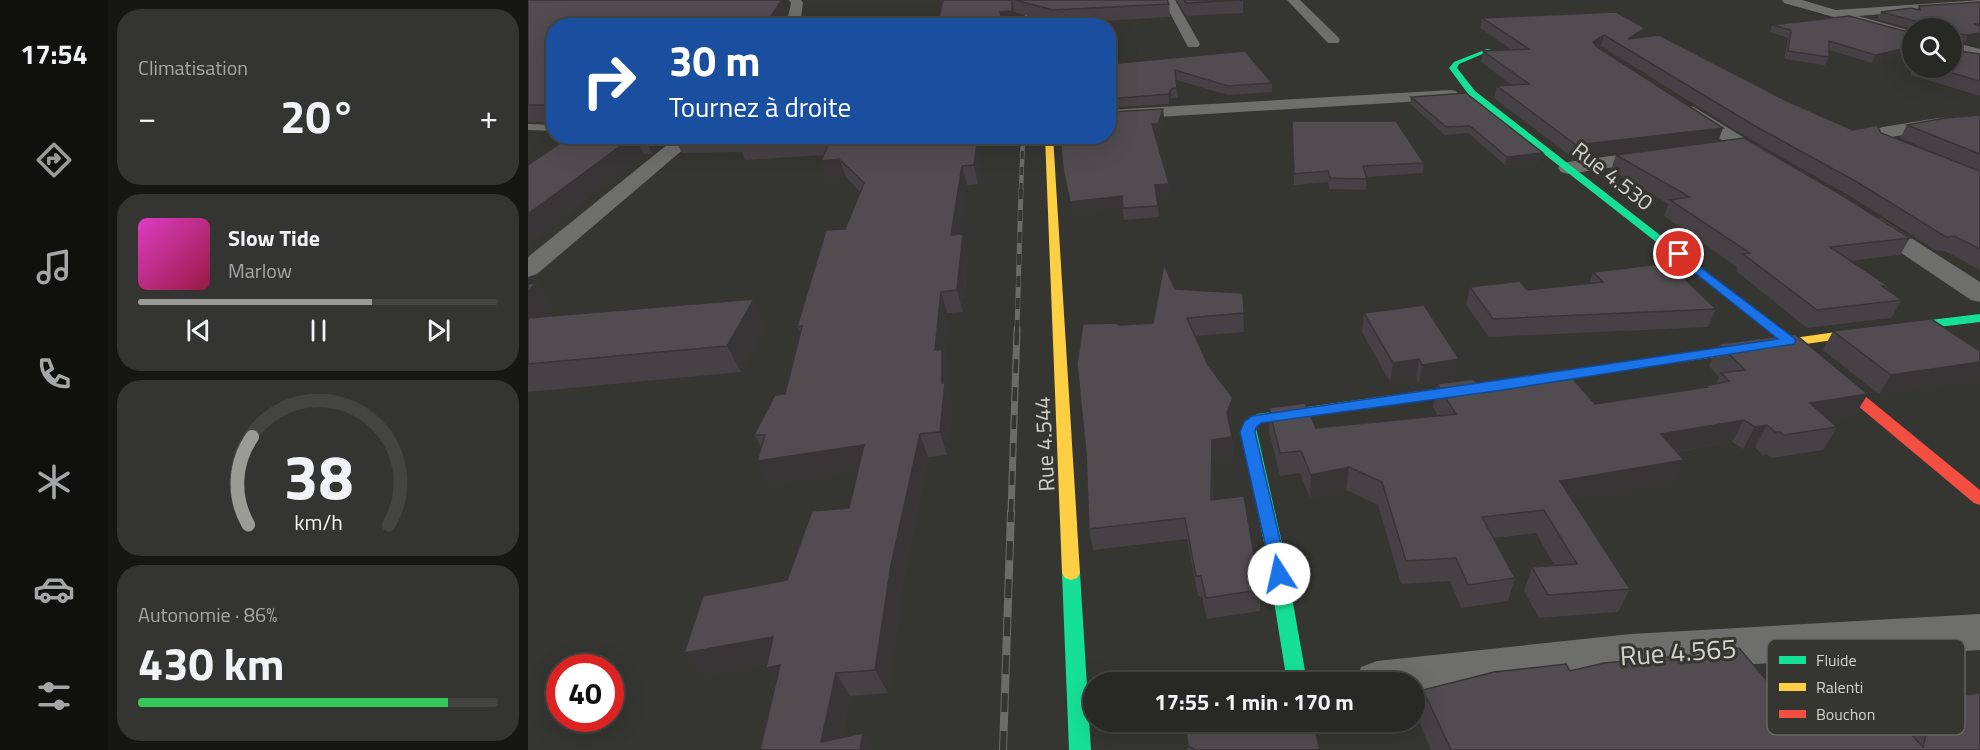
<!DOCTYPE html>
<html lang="fr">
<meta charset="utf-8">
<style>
body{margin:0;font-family:"Titillium Web",sans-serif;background:#343432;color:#f1f3f6;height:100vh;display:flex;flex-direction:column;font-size:22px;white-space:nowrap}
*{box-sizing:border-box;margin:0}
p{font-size:20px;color:#a5a6a7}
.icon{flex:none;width:33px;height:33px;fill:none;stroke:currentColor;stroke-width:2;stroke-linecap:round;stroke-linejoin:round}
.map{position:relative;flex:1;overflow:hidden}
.details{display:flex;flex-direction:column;gap:9px;padding:9px;background:#161615;width:420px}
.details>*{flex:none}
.hud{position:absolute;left:18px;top:18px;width:570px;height:126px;border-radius:24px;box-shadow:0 6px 24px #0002,0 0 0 2px #444443;background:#1a4fa0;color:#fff;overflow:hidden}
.fabs{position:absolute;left:1374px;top:18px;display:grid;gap:12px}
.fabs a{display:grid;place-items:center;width:60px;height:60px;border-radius:50%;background:#282826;box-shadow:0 6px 24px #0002,0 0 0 2px #444443;font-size:30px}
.speed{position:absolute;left:18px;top:654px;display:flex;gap:12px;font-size:30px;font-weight:700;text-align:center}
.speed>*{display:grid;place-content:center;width:78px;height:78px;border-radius:50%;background:#282826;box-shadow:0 6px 24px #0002,0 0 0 2px #444443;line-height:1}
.speed .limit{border:9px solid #d22;background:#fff;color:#111}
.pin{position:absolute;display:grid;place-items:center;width:51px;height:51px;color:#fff;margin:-26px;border:3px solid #fff;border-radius:50%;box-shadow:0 2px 6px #0007}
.me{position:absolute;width:66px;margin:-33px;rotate:350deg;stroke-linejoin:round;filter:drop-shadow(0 0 4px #0008)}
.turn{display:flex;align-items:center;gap:21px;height:126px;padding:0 24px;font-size:27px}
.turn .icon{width:78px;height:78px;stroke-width:2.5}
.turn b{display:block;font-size:42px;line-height:51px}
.big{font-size:45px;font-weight:700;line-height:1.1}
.details .card{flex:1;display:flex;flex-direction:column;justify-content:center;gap:9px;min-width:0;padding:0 21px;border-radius:24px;background:#343432}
.details .dial{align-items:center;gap:0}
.dial svg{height:156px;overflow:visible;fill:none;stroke:#444443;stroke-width:7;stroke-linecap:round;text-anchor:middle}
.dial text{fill:#f1f3f6;stroke:none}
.song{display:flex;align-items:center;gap:18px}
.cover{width:72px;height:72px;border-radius:9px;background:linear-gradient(135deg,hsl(310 70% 55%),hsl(340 70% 35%))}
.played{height:6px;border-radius:3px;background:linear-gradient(90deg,#9a9a97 65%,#444443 65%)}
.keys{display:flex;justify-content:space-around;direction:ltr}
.heat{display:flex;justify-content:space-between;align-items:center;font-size:33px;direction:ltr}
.charge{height:9px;border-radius:4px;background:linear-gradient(90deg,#34c759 86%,#444443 0)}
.trip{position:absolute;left:555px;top:672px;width:342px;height:60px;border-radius:30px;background:#282826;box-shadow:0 6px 24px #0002,0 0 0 2px #444443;font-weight:700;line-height:60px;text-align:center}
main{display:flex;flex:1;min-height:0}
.dock{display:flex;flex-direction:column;width:108px;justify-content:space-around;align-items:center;background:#10100f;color:#a5a6a7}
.dock .icon{width:42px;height:42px}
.dock .selected{color:#9a9a97}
.dock b{font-size:27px;color:#f1f3f6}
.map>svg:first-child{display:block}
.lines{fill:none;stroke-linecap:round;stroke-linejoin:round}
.lane{fill:#6e6e6d;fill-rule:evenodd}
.street{fill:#6e6e6d;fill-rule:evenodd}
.fast{fill:#16e098;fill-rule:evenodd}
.slow{fill:#ffcf43;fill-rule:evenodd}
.jam{fill:#f24e42;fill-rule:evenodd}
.rail-far4-casing{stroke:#6b6b69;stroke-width:3}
.rail-far3-casing{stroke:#6b6b69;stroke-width:4.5}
.rail-far2-casing{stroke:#6b6b69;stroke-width:5}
.rail-far1-casing{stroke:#6b6b69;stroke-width:7}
.rail-casing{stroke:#6b6b69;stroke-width:8}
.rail-far4{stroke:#363631;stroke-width:2;stroke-dasharray:7;stroke-linecap:butt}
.rail-far3{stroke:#363631;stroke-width:3;stroke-dasharray:8;stroke-linecap:butt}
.rail-far2{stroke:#363631;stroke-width:4;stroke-dasharray:11;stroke-linecap:butt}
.rail-far1{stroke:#363631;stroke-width:4.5;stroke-dasharray:14;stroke-linecap:butt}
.rail{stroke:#363631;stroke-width:6;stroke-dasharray:19;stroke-linecap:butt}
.wall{fill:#454144}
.shaded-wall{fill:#383537}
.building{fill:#504c4f;stroke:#383537;stroke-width:1.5}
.route{fill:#1a73e8;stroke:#114b97;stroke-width:1.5}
.labels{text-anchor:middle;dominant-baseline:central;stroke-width:6;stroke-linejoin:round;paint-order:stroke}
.street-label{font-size:22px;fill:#d1d1ce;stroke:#363631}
.near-street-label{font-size:27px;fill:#d1d1ce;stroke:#363631}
.key{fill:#363631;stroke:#646460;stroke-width:1.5}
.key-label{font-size:16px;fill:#d1d1ce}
</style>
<main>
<nav class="dock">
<b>17:54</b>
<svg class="icon selected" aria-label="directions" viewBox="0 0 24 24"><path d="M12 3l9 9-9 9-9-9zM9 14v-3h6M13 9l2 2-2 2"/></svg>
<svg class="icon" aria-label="music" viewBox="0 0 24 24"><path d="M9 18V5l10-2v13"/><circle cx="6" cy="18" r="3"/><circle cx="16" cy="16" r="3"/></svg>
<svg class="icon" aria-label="phone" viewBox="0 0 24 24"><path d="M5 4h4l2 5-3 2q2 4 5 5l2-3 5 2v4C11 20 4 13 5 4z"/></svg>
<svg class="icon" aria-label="climate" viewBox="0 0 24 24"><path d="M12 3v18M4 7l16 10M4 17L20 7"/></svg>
<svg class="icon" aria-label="car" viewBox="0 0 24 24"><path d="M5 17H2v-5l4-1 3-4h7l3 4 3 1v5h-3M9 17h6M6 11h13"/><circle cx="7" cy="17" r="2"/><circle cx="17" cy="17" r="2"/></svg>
<svg class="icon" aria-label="filters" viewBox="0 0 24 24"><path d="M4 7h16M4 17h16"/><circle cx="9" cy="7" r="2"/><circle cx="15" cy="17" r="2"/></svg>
</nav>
<section class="details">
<div class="card"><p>Climatisation</p>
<div class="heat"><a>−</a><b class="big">20°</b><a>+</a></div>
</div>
<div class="card">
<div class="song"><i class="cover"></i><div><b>Slow Tide</b><p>Marlow</p></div></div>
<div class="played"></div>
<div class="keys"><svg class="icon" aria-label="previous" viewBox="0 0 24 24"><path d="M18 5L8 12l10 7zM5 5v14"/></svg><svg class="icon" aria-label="pause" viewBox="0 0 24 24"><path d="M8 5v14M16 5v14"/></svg><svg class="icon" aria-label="next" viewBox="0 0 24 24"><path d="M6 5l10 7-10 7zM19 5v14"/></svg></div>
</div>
<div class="card dial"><svg viewBox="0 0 100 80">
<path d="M14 69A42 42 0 1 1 86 69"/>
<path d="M14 69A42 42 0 0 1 16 24" stroke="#9a9a97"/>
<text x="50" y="56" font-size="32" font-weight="700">38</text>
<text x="50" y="72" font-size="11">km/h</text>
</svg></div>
<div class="card"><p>Autonomie · 86%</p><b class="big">430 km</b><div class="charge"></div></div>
</section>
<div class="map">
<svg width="1452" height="750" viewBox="0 0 1452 750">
<rect width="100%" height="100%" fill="#353532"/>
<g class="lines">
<!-- lane -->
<polygon class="lane" points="0,124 26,125 26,131 0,130"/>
<!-- street -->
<g class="street">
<polygon points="261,0 273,0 275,3 272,26 258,26 263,3"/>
<polygon points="509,0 521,0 523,26 509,26"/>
<polygon points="635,0 647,0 672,44 670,47 660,47"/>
<polygon points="759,0 772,0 810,37 812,40 810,43 800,43"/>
<polygon points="1254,0 1274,0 1308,10 1452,0 1452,6 1330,16 1384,31 1384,39 1256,3"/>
<polygon points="1424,42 1452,49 1452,59 1424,50"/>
<polygon points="922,90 928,91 931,95 928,99 580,120 580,110"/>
<polygon points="1160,106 1166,107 1246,156 1249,160 1246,164 1232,164 1154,115 1151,111 1154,107"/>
<polygon points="1452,115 1452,125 1410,128 1364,137 1452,173 1452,186 1347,144 1344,136 1348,129 1355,127 1410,118"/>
<polygon points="150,136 171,136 9,274 0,277 0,257"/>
<polygon points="1126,150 1133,152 1136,156 1133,160 1040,174 1033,172 1030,168 1033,164 1040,162"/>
<polygon points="1344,216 1352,218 1452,282 1452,302 1443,300 1336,228 1333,223 1336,218"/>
<polygon points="1452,614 1452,650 1103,672 886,698 886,682 827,682 833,667 849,661 1103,634"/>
</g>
<!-- fast -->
<g class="fast">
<polygon points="959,49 964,50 931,64 929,68 947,91 1182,274 1182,278 1174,278 941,95 921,68 926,62"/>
<polygon points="1452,314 1452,322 1336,336 1330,332 1336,328"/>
<polygon points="950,383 955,384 957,387 955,390 733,423 728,428 756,552 779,682 759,682 738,552 713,432 716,423 729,414"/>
<polygon points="543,566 549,568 552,573 563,750 541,750 534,573 537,568"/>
</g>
<!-- slow -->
<g class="slow">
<polygon points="517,136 525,136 552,573 549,578 543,580 537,578 534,573"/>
<polygon points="1336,328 1342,332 1340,335 950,391 943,387 950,383"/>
</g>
<!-- jam -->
<polygon class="jam" points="1178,273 1266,338 1452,490 1452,505 1446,503 1256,344 1174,278 1174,274"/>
<defs>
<polyline id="rail-far4" points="498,26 499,0"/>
<polyline id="rail-far3" points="493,191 495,136"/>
<polyline id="rail-far2" points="489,331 493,189"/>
<polyline id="rail-far1" points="483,513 489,329"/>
<polyline id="rail" points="475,750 483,512"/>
</defs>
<!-- rail-far4 casing -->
<use href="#rail-far4" class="rail-far4-casing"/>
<!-- rail-far3 casing -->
<use href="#rail-far3" class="rail-far3-casing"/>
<!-- rail-far2 casing -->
<use href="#rail-far2" class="rail-far2-casing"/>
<!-- rail-far1 casing -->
<use href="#rail-far1" class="rail-far1-casing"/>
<!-- rail casing -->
<use href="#rail" class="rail-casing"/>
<!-- rail-far4 -->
<use href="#rail-far4" class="rail-far4"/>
<!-- rail-far3 -->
<use href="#rail-far3" class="rail-far3"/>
<!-- rail-far2 -->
<use href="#rail-far2" class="rail-far2"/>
<!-- rail-far1 -->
<use href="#rail-far1" class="rail-far1"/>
<!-- rail -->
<use href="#rail" class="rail"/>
</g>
<!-- wall -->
<g class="wall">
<polygon points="0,0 258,13 250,26 26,26 26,122 0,122"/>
<polygon points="415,0 639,0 641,4 642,17 527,24 486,12 486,25"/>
<polygon points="648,0 715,0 715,13 659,16"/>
<polygon points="1391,6 1452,39 1436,43 1425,41 1424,43 1424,28 1384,29 1349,19 1353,12 1390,9"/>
<polygon points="954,18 1114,37 1325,130 1353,133 1452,171 1452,270 1417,251 1409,251 1322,196 1222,139 1073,46 1070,48 1195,128 1190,141 1045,158 966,98 969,86 984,85 953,62 955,51 984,50 952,28"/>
<polygon points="1244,25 1384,33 1344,63 1301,50 1301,57 1297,65 1256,59 1260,38 1242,32"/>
<polygon points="717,51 744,83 744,92 700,95 648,80 650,98 643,98 641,104 580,108 580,64"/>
<polygon points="1452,54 1452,96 1383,75 1384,66 1384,68 1424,68"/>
<polygon points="883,97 1013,161 977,165 940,133 917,135 882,104"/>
<polygon points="635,109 636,119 631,134 627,134 641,184 642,195 629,196 631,217 596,220 594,207 544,213 535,169"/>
<polygon points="1452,115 1452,171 1372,138 1379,125"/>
<polygon points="764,121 896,163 895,173 838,177 838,190 801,189 800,182 766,185"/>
<polygon points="43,136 443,136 443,141 453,161 450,184 439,185 431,234 435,234 440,254 435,312 419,313 416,353 421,371 421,396 424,406 419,455 400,457 374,589 360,693 322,696 314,738 335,733 345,750 232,750 248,682 238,664 175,676 156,653 259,580 321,508 330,471 242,484 229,461 233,447 226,435 257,394 272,333 269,327 317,229 332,192 318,177 299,179 293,161 295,155 217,160 214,152 154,153 146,137 124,154 116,154 0,244 0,165"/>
<polygon points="1088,155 1382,238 1372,255 1322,261 1360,286 1358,289 1374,300 1363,318 1279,328 1208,271 1209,267 1136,216 1140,204 1083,170"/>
<polygon points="1065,272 1188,309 1180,327 961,337 938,305 942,287 999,290 1061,284"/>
<polygon points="8,283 25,308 18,316 238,324 213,372 0,392 0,284"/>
<polygon points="647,289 715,293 716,332 667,336 680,365 705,398 705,418 702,426 704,437 705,457 685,460 685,500 732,590 732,611 679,619 674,597 670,596 659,539 565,550 561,529 625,323"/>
<polygon points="836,313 927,378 891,384 888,378 862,382 834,332"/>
<polygon points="1305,331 1452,351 1452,379 1351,394 1295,350"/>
<polygon points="1191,344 1340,394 1326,416 1301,420 1309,427 1295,450 1243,458 1239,454 1234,455 1227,447 1215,449 1204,442 1149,452 1156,460 1145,483 1044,500 1102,589 1090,612 1011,618 996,591 1004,567 1027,566 1008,533 966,538 987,578 980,601 933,608 922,581 873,584 850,505 818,490 782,498 772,473 752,476 741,431 741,408 788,428 910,416 905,407 909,384 954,391 1067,404 1176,387 1177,386 1188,384 1191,377 1181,366"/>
<polygon points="1165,659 1257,702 1378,729 1379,726 1407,699 1452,750 903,750 889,717 895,690 1042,671"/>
<polygon points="656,722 792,750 660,750"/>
</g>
<!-- shaded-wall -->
<g class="shaded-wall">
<polygon points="254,0 258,13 250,26 236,26"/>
<polygon points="484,0 486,12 486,25 475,25 472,12"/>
<polygon points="1388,0 1419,0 1387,2"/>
<polygon points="1117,28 1114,38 1100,39"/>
<polygon points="1452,33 1452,39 1436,43 1440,35"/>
<polygon points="1076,35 1073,46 1062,53 1065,42"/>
<polygon points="1384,47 1384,54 1344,63 1347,55"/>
<polygon points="643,89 643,98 641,104 641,94"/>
<polygon points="635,109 636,119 631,134 625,134 624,124"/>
<polygon points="1195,128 1190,141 1045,158 1048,145"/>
<polygon points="106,136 116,154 0,244 0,214"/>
<polygon points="116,136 146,136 146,137 124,154"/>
<polygon points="438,136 443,136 442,157 438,138"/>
<polygon points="449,143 453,161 450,184 446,165"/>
<polygon points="1015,153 1013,161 977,165 979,157"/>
<polygon points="311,159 318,177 299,179 293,161"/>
<polygon points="434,166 439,185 428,255 423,235"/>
<polygon points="641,184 642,195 628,196 627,185"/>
<polygon points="594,196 595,207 544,213 542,202"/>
<polygon points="435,234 440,254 435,312 429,290"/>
<polygon points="8,283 25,308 0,336 0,291"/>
<polygon points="413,292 419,313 416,353 421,371 421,396 424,406 419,455 412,432 414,383 407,350"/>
<polygon points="226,299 238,324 213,372 199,346"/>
<polygon points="891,359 888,378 862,382 865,363"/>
<polygon points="931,359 927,378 891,384 894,365"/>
<polygon points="1452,362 1452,379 1351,394 1363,375"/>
<polygon points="1340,394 1326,416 1269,426 1282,403"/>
<polygon points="705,398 705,418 700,432 699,412"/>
<polygon points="1216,420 1204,442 1123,456 1133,434"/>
<polygon points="1239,425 1227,447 1215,449 1227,427"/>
<polygon points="392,434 400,457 374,589 360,693 347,670 363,565"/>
<polygon points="704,437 705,457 685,460 684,520 683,500 684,440"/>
<polygon points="336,445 346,469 242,484 229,461"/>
<polygon points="1156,460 1145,483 1024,504 1032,481"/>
<polygon points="821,467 818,490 782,498 783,475"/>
<polygon points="245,637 261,660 175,676 156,653"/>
<polygon points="252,665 254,691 238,668"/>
<polygon points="308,673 322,696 311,750 293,742"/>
<polygon points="335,733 345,750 332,750"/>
</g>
<!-- building -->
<g class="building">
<polygon points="0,0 254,0 236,26 26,26 26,105 0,105"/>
<polygon points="415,0 484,0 484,11 472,12 476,26 409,26"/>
<polygon points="487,0 639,0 641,4 525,10"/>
<polygon points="656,0 714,0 658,3"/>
<polygon points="1452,2 1452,24 1446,24 1452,26 1452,33 1440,35 1427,33 1426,38 1424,39 1424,28 1389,28 1388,21 1353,12 1383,8 1392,10 1391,6"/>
<polygon points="1088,12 1117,28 1100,39 1131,35 1259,101 1325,130 1349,125 1353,133 1452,171 1452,249 1426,236 1418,237 1329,182 1227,126 1076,35 1065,42 1069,47 1195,128 1048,145 969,86 1001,84 955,51 1001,49 954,18"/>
<polygon points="1321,16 1384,33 1384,47 1347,55 1301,41 1301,57 1260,51 1263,30 1244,25"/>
<polygon points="1424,50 1452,54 1452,81 1407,68 1424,68"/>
<polygon points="717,51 744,83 700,86 647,70 649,88 643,89 641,94 580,99 580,64"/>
<polygon points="938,93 1015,153 979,157 942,126 918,127 883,97"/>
<polygon points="635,109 630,124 624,124 641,184 627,185 630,206 595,208 594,196 542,202 535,169 532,136 580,136 580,112"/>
<polygon points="1452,115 1452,154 1379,125 1417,118"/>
<polygon points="764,121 868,121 896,163 835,166 839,179 802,178 800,171 766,174"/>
<polygon points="43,136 106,136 0,214 0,165"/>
<polygon points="214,136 293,136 209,142"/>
<polygon points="304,136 438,136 438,138 449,143 446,165 434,166 423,235 435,234 429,290 413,292 407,350 414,349 414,383 417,383 412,432 392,434 363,565 347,670 308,673 293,742 335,733 332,750 232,750 252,665 238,668 245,637 156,653 175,596 259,580 284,511 321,508 336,445 229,461 237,435 226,435 247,395 257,394 274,326 269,327 298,230 317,229 336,183 311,159 293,161"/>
<polygon points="1216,138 1312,194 1382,238 1302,247 1360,286 1354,286 1374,300 1289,310 1215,254 1222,253 1142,200 1162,197 1088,155"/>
<polygon points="1140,263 1188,309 965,319 942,287 992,281 999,290 1075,282 1065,272"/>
<polygon points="636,264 647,289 715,293 716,313 659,318 680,365 705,398 699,412 704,437 684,440 683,500 716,496 732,590 678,598 673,576 668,576 657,518 561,529 558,453 549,364 555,324 587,323 592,325 625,323"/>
<polygon points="8,283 0,291 0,284"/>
<polygon points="226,299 199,346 0,364 0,318"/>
<polygon points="896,305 931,359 894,365 891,359 865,363 836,313"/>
<polygon points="1403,319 1452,351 1452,362 1363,375 1305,331"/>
<polygon points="1267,334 1340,394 1282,403 1309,427 1256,435 1252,432 1247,432 1239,425 1227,427 1216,420 1133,434 1156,460 1032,481 1102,589 1020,595 1004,567 1049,564 1016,510 954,517 987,578 940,585 928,558 878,561 854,482 821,467 783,475 773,451 752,453 741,408 777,403 788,428 928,414 909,384 946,379 954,391 1045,379 1067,404 1179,387 1177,386 1201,381 1193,373 1217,370 1191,344"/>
<polygon points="1211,648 1257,702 1334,682 1395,747 1407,699 1452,693 1452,750 923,750 895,690 966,672 1038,664 1042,671 1076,663 1162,655 1165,659"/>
<polygon points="657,722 785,722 792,750 667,750 660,746"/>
</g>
<!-- route -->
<polygon class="route" points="1151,251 1266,338 1268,341 1266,344 968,391 733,423 728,428 727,432 760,574 757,579 751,581 745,579 712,432 716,422 724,416 1250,339 1147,257 1145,254"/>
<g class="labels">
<!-- street labels -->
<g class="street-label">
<text transform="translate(1085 176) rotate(38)">Rue 4.530</text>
<text transform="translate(516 444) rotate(-93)">Rue 4.544</text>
</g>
<!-- near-street labels -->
<g class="near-street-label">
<text transform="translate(1150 651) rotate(-4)">Rue 4.565</text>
</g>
</g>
<!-- legend -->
<rect x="1239" y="639" width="198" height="96" rx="9" class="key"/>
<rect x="1251" y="656" width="27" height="8" fill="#16e098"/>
<rect x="1251" y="683" width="27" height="8" fill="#ffcf43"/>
<rect x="1251" y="710" width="27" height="8" fill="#f24e42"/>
<g class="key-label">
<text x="1288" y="666">Fluide</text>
<text x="1288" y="693">Ralenti</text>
<text x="1288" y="720">Bouchon</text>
</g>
</svg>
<div class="fabs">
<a><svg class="icon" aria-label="search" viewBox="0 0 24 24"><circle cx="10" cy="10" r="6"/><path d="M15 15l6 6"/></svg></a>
</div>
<div class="speed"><div class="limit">40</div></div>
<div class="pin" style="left:1151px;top:254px;background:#d93025"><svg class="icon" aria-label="arrive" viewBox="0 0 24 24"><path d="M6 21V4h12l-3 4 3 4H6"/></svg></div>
<svg class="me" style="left:751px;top:574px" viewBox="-20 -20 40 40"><circle r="19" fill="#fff"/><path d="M0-13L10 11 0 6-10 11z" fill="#1a73e8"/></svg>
<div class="trip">17:55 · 1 min · 170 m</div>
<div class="hud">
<div class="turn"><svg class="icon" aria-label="right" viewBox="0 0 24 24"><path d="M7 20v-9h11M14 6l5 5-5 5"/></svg><div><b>30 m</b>Tournez à droite</div></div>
</div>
</div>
</main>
